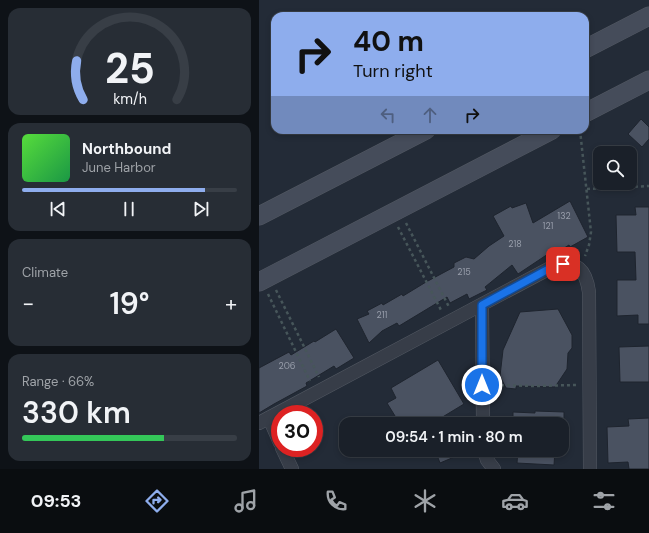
<!DOCTYPE html>
<meta charset="utf-8">
<style>
body{margin:0;font-family:"DM Sans",sans-serif;background:#272d35;color:#f1f3f6;height:100vh;display:flex;flex-direction:column;font-size:15px;white-space:nowrap}
*{box-sizing:border-box;margin:0}
p{font-size:13px;color:#9fa3a8}
.icon{flex:none;width:22px;height:22px;fill:none;stroke:currentColor;stroke-width:2;stroke-linecap:round;stroke-linejoin:round}
.map{position:relative;flex:1;overflow:hidden}
.side{display:flex;flex-direction:column;gap:8px;padding:8px;background:#0e1217;width:259px}
.side>*{flex:none}
.hud{position:absolute;left:12px;top:12px;width:318px;height:122px;border-radius:12px;box-shadow:0 2px 6px #0003,0 0 0 1px #383e46;background:#8eaded;color:#111;overflow:hidden}
.controls{position:absolute;left:334px;top:146px;display:grid;gap:8px}
.controls a{display:grid;place-items:center;width:44px;height:44px;border-radius:8px;background:#1a2029;box-shadow:0 2px 6px #0003,0 0 0 1px #383e46;font-size:20px}
.speed{position:absolute;left:12px;top:405px;display:flex;gap:8px;font-size:20px;font-weight:700;text-align:center}
.speed>*{display:grid;place-content:center;width:52px;height:52px;border-radius:50%;background:#1a2029;box-shadow:0 2px 6px #0003,0 0 0 1px #383e46;line-height:1}
.speed .limit{border:6px solid #d22;background:#fff;color:#111}
.pin{position:absolute;display:grid;place-items:center;width:34px;height:34px;color:#fff;margin:-17px;border-radius:8px;box-shadow:0 2px 6px #0006}
.me{position:absolute;width:44px;margin:-22px;rotate:0deg;stroke-linejoin:round;filter:drop-shadow(0 0 3px #0008)}
.turn{display:flex;align-items:center;gap:14px;height:84px;padding:0 16px;font-size:18px}
.turn .icon{width:52px;height:52px;stroke-width:2.5}
.turn b{display:block;font-size:28px;line-height:34px}
.lanes{display:flex;align-items:center;height:38px;padding:0 16px;background:#0003;justify-content:center;gap:20px;direction:ltr}
.lanes .off{opacity:.35}
.big{font-size:30px;font-weight:600;line-height:1.1}
.side .widget{flex:1;display:flex;flex-direction:column;justify-content:center;gap:6px;min-width:0;padding:0 14px;border-radius:12px;background:#272d35}
.side .dial{align-items:center;gap:0}
.dial svg{height:104px;overflow:visible;fill:none;stroke:#383e46;stroke-width:7;stroke-linecap:round;text-anchor:middle}
.dial text{fill:#f1f3f6;stroke:none}
.song{display:flex;align-items:center;gap:12px}
.cover{width:48px;height:48px;border-radius:6px;background:linear-gradient(135deg,hsl(110 70% 55%),hsl(140 70% 35%))}
.played{height:4px;border-radius:2px;background:linear-gradient(90deg,#8eaded 85%,#383e46 85%)}
.keys{display:flex;justify-content:space-around;direction:ltr}
.heat{display:flex;justify-content:space-between;align-items:center;font-size:22px;direction:ltr}
.charge{height:6px;border-radius:3px;background:linear-gradient(90deg,#34c759 66%,#383e46 0)}
.trip{position:absolute;left:80px;top:417px;width:230px;height:40px;border-radius:12px;background:#1a2029;box-shadow:0 2px 6px #0003,0 0 0 1px #383e46;font-weight:600;line-height:40px;text-align:center}
.tab-bar{display:flex;height:64px;justify-content:space-around;align-items:center;background:#0a0d10;color:#9fa3a8}
.tab-bar .icon{width:28px;height:28px}
.tab-bar .current{color:#8eaded}
.tab-bar b{font-size:18px;color:#f1f3f6}
main{display:flex;flex:1;min-height:0}
.map>svg:first-child{display:block}
.building{fill:#4a5261;stroke:#1e242e}
.lines{fill:none;stroke-linecap:round;stroke-linejoin:round}
.street-casing{stroke:#525862;stroke-width:14}
.secondary-casing{stroke:#525862;stroke-width:19}
.path{stroke:#47565a;stroke-width:2.5;stroke-dasharray:3 3;stroke-linecap:butt}
.street{stroke:#373d48;stroke-width:13}
.secondary{stroke:#454c5a;stroke-width:18}
.route-casing{stroke:#114b97;stroke-width:10}
.route{stroke:#1a73e8;stroke-width:7}
.labels{text-anchor:middle;dominant-baseline:central;stroke-width:4;stroke-linejoin:round;paint-order:stroke}
.number-label{font-size:9px;fill:#989eab}
</style>
<main>
<section class="side">
<div class="widget dial"><svg viewBox="0 0 100 80">
<path d="M14 69A42 42 0 1 1 86 69"/>
<path d="M14 69A42 42 0 0 1 9 39" stroke="#8eaded"/>
<text x="50" y="56" font-size="32" font-weight="700">25</text>
<text x="50" y="72" font-size="11">km/h</text>
</svg></div>
<div class="widget">
<div class="song"><i class="cover"></i><div><b>Northbound</b><p>June Harbor</p></div></div>
<div class="played"></div>
<div class="keys"><svg class="icon" aria-label="previous" viewBox="0 0 24 24"><path d="M18 5L8 12l10 7zM5 5v14"/></svg><svg class="icon" aria-label="pause" viewBox="0 0 24 24"><path d="M8 5v14M16 5v14"/></svg><svg class="icon" aria-label="next" viewBox="0 0 24 24"><path d="M6 5l10 7-10 7zM19 5v14"/></svg></div>
</div>
<div class="widget"><p>Climate</p>
<div class="heat"><a>−</a><b class="big">19°</b><a>+</a></div>
</div>
<div class="widget"><p>Range · 66%</p><b class="big">330 km</b><div class="charge"></div></div>
</section>
<div class="map">
<svg width="390" height="469" viewBox="0 0 390 469">
<rect width="100%" height="100%" fill="#232b37"/>
<!-- building -->
<g class="building">
<polygon points="382,119 390,127 390,139 383,147 369,134"/>
<polygon points="311,201 329,237 311,247 310,245 291,257 289,254 259,274 253,265 226,287 228,290 210,299 208,294 191,303 188,297 140,326 138,323 123,331 110,343 98,319 110,314 108,311 123,303 124,305 143,294 144,296 167,282 195,267 195,263 207,257 215,259 230,246 245,236 234,216 252,206 253,208 267,203 274,223"/>
<polygon points="376,207 390,207 390,324 379,324 379,315 358,316 358,280 377,280 376,252 358,252 357,215 377,215"/>
<polygon points="299,309 313,335 313,348 309,353 308,369 296,387 257,386 257,389 247,388 241,376 244,350 261,312"/>
<polygon points="77,329 95,358 77,369 75,366 47,383 48,386 15,404 0,413 0,368 30,352 32,355 55,341 56,342"/>
<polygon points="390,346 390,382 361,382 360,347"/>
<polygon points="179,360 205,404 172,424 141,424 128,403 137,398 132,388"/>
<polygon points="276,411 305,412 305,424 254,424 254,412 276,413"/>
<polygon points="390,418 390,469 370,469 369,462 349,463 348,427 370,426 369,419"/>
<polygon points="176,450 212,450 181,463"/>
<polygon points="259,450 296,450 295,465 258,463"/>
</g>
<g class="lines">
<defs>
<g id="street">
<polyline points="223,305 224,424"/>
<polyline points="10,418 21,443"/>
<path d="M0 423 295 266C318 260 327 270 330 292L331 469"/>
<polyline points="23,448 33,469"/>
<polyline points="225,450 228,460 235,469"/>
</g>
<g id="secondary">
<polyline points="326,49 390,16"/>
<polyline points="326,113 390,80"/>
<polyline points="0,216 167,130"/>
<polyline points="0,282 293,130"/>
</g>
</defs>
<!-- street casing -->
<use href="#street" class="street-casing"/>
<!-- secondary casing -->
<use href="#secondary" class="secondary-casing"/>
<!-- path -->
<g class="path">
<polyline points="321,130 332,232 330,245 326,256"/>
<polyline points="328,189 390,186"/>
<polyline points="147,223 190,307"/>
<polyline points="139,227 183,312"/>
<polyline points="17,290 60,377"/>
<polyline points="9,294 51,381"/>
<polyline points="236,385 276,386 317,385"/>
</g>
<!-- street -->
<use href="#street" class="street"/>
<!-- secondary -->
<use href="#secondary" class="secondary"/>
</g>
<g class="lines">
<defs>
<polyline id="route" points="223,385 223,305 295,266 304,264"/>
</defs>
<!-- route casing -->
<use href="#route" class="route-casing"/>
<!-- route -->
<use href="#route" class="route"/>
</g>
<g class="labels">
<!-- number labels -->
<g class="number-label">
<text x="305" y="216">132</text>
<text x="289" y="226">121</text>
<text x="256" y="244">218</text>
<text x="205" y="272">215</text>
<text x="123" y="315">211</text>
<text x="28" y="366">206</text>
</g>
</g>
</svg>
<div class="controls">
<a><svg class="icon" aria-label="search" viewBox="0 0 24 24"><circle cx="10" cy="10" r="6"/><path d="M15 15l6 6"/></svg></a>
</div>
<div class="speed"><div class="limit">30</div></div>
<div class="pin" style="left:304px;top:264px;background:#d93025"><svg class="icon" aria-label="arrive" viewBox="0 0 24 24"><path d="M6 21V4h12l-3 4 3 4H6"/></svg></div>
<svg class="me" style="left:223px;top:385px" viewBox="-20 -20 40 40"><circle r="17" fill="#1a73e8" stroke="#fff" stroke-width="3"/><path d="M0-11L8 9 0 5-8 9z" fill="#fff"/></svg>
<div class="trip">09:54 · 1 min · 80 m</div>
<div class="hud">
<div class="turn"><svg class="icon" aria-label="right" viewBox="0 0 24 24"><path d="M7 20v-9h11M14 6l5 5-5 5"/></svg><div><b>40 m</b>Turn right</div></div>
<div class="lanes"><svg class="icon off" aria-label="left" viewBox="0 0 24 24"><path d="M17 20v-9H6M10 6l-5 5 5 5"/></svg><svg class="icon off" aria-label="ahead" viewBox="0 0 24 24"><path d="M12 20V5M6 11l6-6 6 6"/></svg><svg class="icon" aria-label="right" viewBox="0 0 24 24"><path d="M7 20v-9h11M14 6l5 5-5 5"/></svg></div>
</div>
</div>
</main>
<nav class="tab-bar">
<b>09:53</b>
<svg class="icon current" aria-label="directions" viewBox="0 0 24 24"><path d="M12 3l9 9-9 9-9-9zM9 14v-3h6M13 9l2 2-2 2"/></svg>
<svg class="icon" aria-label="music" viewBox="0 0 24 24"><path d="M9 18V5l10-2v13"/><circle cx="6" cy="18" r="3"/><circle cx="16" cy="16" r="3"/></svg>
<svg class="icon" aria-label="phone" viewBox="0 0 24 24"><path d="M5 4h4l2 5-3 2q2 4 5 5l2-3 5 2v4C11 20 4 13 5 4z"/></svg>
<svg class="icon" aria-label="climate" viewBox="0 0 24 24"><path d="M12 3v18M4 7l16 10M4 17L20 7"/></svg>
<svg class="icon" aria-label="car" viewBox="0 0 24 24"><path d="M5 17H2v-5l4-1 3-4h7l3 4 3 1v5h-3M9 17h6M6 11h13"/><circle cx="7" cy="17" r="2"/><circle cx="17" cy="17" r="2"/></svg>
<svg class="icon" aria-label="filters" viewBox="0 0 24 24"><path d="M4 7h16M4 17h16"/><circle cx="9" cy="7" r="2"/><circle cx="15" cy="17" r="2"/></svg>
</nav>
